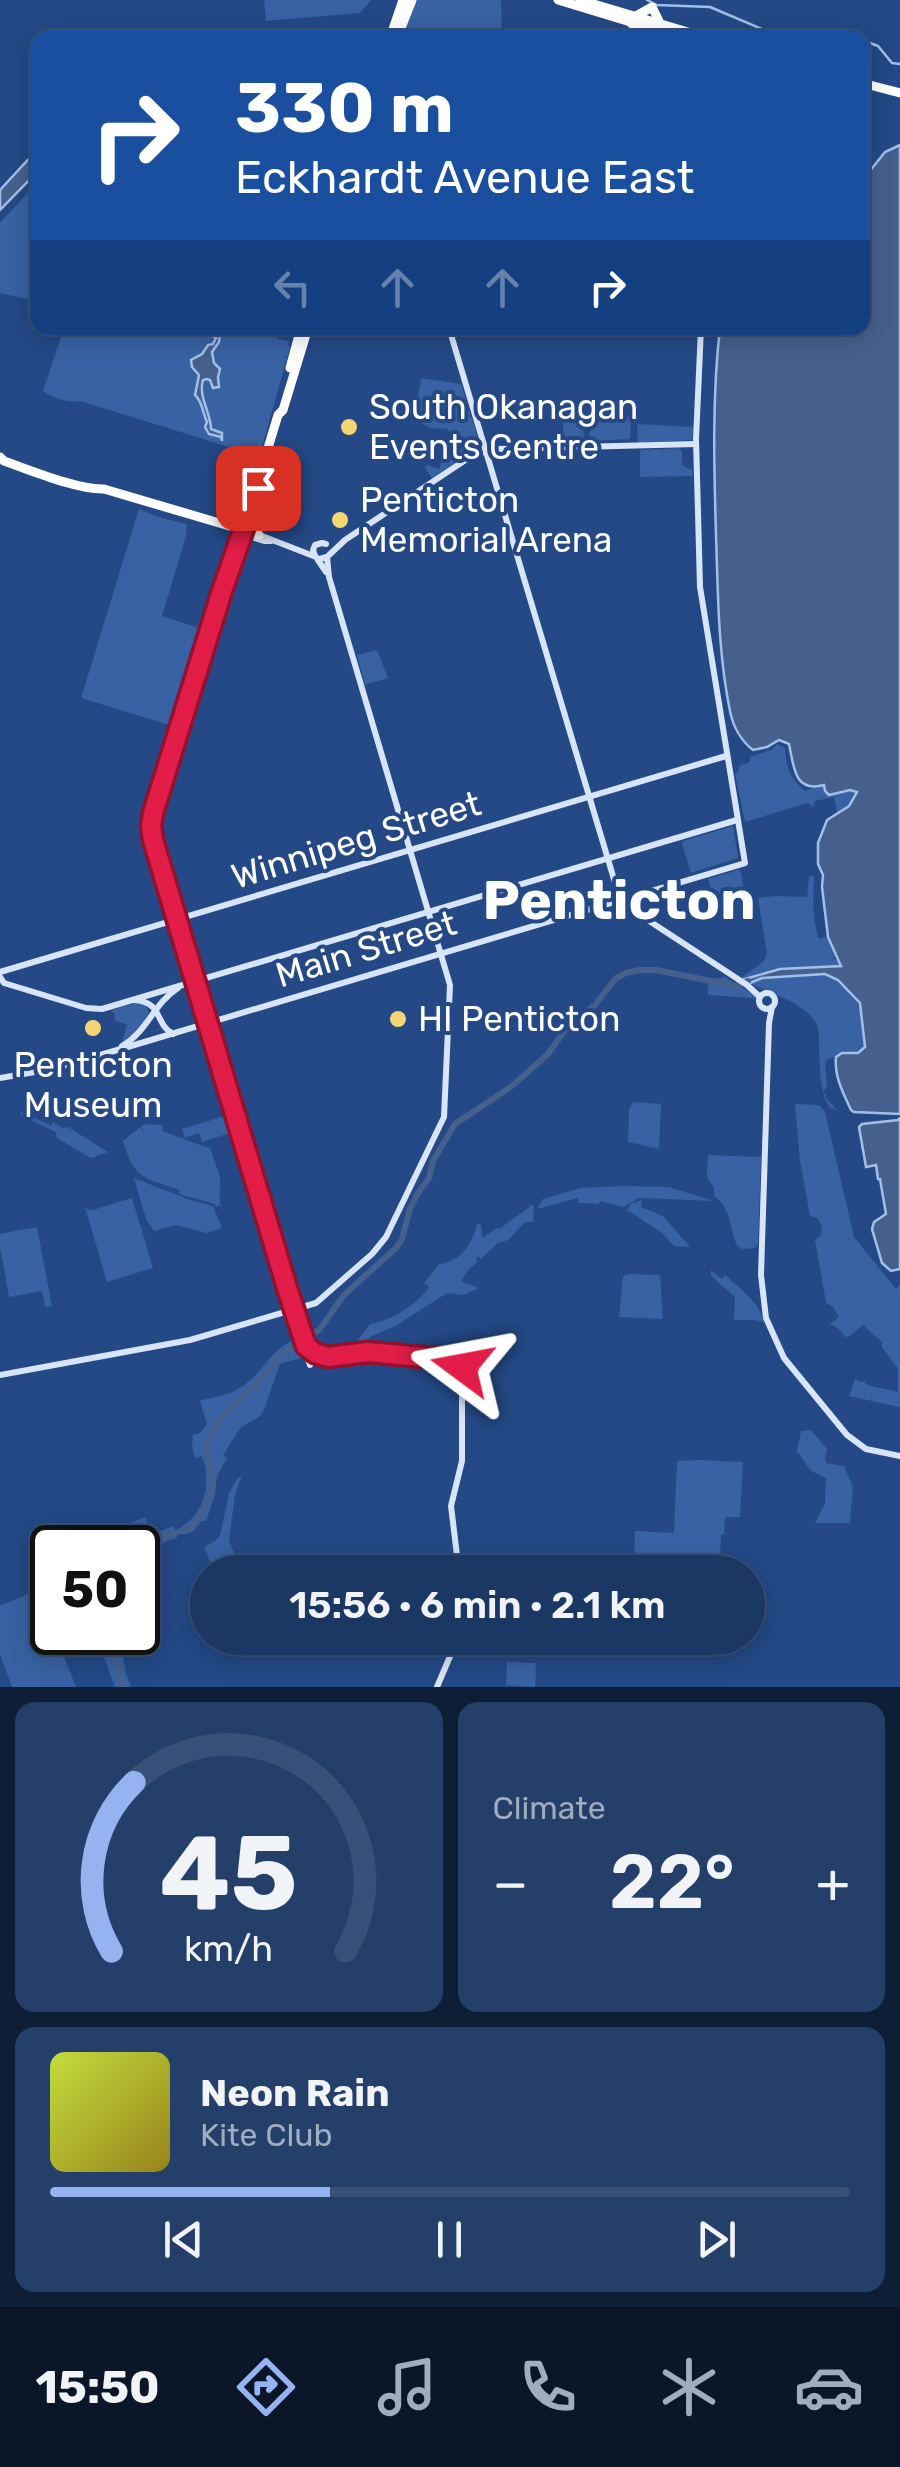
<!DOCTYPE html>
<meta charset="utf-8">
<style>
body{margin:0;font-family:Rubik,sans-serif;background:#243f6a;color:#f1f3f6;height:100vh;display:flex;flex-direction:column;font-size:38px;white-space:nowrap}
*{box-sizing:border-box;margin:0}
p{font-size:32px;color:#a0acbf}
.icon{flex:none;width:55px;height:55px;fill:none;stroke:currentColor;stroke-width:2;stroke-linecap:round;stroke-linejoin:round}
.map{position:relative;height:1687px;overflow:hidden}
.side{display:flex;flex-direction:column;gap:15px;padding:15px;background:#0f1e37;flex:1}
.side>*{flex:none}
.hud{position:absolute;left:30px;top:30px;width:840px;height:305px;border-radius:20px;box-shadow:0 5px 25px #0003,0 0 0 2px #395178;background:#1a4fa0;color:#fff;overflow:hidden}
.speed{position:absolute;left:30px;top:1525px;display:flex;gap:20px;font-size:50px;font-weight:700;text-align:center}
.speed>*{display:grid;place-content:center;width:130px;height:130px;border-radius:50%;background:#1b3764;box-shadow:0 5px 25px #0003,0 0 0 2px #395178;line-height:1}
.speed .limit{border:5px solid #111;border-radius:15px;background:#fff;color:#111}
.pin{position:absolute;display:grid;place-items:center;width:85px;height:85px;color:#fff;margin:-42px;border-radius:20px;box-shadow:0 5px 15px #0006}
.me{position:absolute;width:110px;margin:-55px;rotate:283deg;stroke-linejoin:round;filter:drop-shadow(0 0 8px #0008)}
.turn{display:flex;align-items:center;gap:35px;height:210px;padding:0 40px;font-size:45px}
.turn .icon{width:130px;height:130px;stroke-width:2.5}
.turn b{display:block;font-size:70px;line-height:85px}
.lanes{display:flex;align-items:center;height:95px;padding:0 40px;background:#0003;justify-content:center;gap:50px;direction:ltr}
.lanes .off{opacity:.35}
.big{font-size:75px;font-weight:600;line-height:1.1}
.side .tile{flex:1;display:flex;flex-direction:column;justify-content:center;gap:15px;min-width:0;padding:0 35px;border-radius:20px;background:#243f6a}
.side .dial{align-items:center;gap:0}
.dial svg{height:260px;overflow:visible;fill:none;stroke:#395178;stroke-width:7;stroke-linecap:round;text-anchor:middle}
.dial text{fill:#f1f3f6;stroke:none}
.song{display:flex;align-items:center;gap:30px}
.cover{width:120px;height:120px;border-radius:15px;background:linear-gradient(135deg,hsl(70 70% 55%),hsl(50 70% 35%))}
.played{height:10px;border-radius:5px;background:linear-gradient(90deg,#95b2f1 35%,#395178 35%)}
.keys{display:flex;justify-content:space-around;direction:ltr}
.heat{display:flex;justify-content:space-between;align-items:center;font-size:55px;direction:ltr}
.side .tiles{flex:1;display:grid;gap:15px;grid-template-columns:1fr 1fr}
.tile:last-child{grid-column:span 2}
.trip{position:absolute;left:190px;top:1555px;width:575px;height:100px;border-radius:50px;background:#1b3764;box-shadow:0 5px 25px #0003,0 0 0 2px #395178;font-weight:600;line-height:100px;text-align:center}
.tab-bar{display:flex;height:160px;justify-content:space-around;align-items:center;background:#0b1628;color:#a0acbf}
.tab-bar .icon{width:70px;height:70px}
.tab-bar .selected{color:#95b2f1}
.tab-bar b{font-size:45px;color:#f1f3f6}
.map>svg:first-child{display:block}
.green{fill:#3862a3}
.water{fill:#46608d;stroke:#a2bfea;stroke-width:2.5}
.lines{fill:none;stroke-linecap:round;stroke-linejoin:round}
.stream{stroke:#a2bfea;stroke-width:2.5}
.river{stroke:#46608d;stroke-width:6}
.secondary{stroke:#d8e4f7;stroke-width:6}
.highway{stroke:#fff;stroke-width:9}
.route-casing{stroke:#92132f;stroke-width:25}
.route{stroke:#e11d48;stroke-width:18}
.poi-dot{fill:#f3d571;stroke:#244986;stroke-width:4}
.labels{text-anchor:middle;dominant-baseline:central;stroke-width:8;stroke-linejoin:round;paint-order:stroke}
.poi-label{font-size:35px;fill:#fff;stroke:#244986;text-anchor:start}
.street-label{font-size:35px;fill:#fff;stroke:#244986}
.town-label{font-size:55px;font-weight:bold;fill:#fff;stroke:#244986}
</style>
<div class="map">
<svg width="900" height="1687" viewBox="0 0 900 1687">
<rect width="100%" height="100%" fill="#244986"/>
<!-- green -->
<g class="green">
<polygon points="264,0 371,0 360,13 266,21"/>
<polygon points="416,0 501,0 502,37 418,38 402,35"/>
<polygon points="37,183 37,301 0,293 0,223"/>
<path d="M64 328H280L277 339 289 341 288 346 290 347 260 454 255 455 80 401C66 403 54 398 43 391Z"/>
<polygon points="421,378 461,384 480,445 432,478 425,468 427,465 439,469 442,461 447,458 453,434 447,429 431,428 415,420"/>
<polygon points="565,404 584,408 585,410 583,444 562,442"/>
<polygon points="591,409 631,417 630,439 589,441"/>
<polygon points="637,424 693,427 692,440 638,443"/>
<polygon points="679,448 682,452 682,465 692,470 693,476 640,477 640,450 661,449 662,453 663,449"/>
<polygon points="139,509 161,518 187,524 186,536 162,616 205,630 176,723 173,726 81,698"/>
<polygon points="377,650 388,678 365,685 357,655"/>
<path d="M777 744 785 748C786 768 790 778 805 791L822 784 825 786V791L829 795 854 790 857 792C854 802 847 807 837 812L834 797 815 801 813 807 808 803 745 822 735 774 739 770V766L750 762V757L771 750Z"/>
<polygon points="733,826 738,858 691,873 682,844 683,841"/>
<polygon points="738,870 741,872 746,902 720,911 717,909 708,879"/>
<path d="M809 876H814C813 897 812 918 819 939L828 936 837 957 831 958 838 960 841 966 780 969 745 979 742 977 763 962 767 955 758 898 775 896 807 897Z"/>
<path d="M817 975C835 975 856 990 860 1008 863 1021 862 1036 864 1049L858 1053H842L825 1061 827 1087 823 1092 826 1094V1098L837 1110 830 1108C819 1091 820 1066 819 1046 819 1039 820 1030 816 1023 802 1000 771 995 750 983L762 978Z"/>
<polygon points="725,977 759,998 754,999 753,998 708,995 708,986 713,979"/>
<polygon points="139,1002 146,1006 149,1013 137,1032 122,1042 127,1025 114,1020 115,1015 111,1010"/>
<polygon points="633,1102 661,1104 659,1149 628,1142 629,1110"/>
<polygon points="795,1104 819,1105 825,1112 854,1237 896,1289 900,1285 900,1407 849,1396 855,1379 861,1382 864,1381 867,1385 898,1392 898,1369 882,1347 882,1342 863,1325 850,1336 845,1337 839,1329 830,1324 839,1317 833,1307 826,1303 815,1240 821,1235 822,1226 817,1218 810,1216 800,1161"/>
<polygon points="20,1111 52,1126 52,1122 63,1128 68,1127 108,1152 91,1158 57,1138 56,1132 22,1116"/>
<polygon points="228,1115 233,1132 202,1142 199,1133 185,1138 182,1129"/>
<path d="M148 1124 163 1125 162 1131 211 1149C213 1160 219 1170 220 1180 221 1190 218 1195 221 1205L216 1207 215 1204 179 1194 180 1190C143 1177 135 1180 123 1141L140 1127 144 1133 141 1126Z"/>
<path d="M708 1155 761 1157 758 1244 755 1248 742 1249 737 1245C729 1227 732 1209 714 1196V1188L707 1177Z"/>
<polygon points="134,1178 187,1199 213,1206 222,1228 207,1233 175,1225 154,1231 146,1219"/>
<polygon points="622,1186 669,1187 714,1201 639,1198 623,1207 600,1201 599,1204 579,1203 578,1198 537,1209 543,1199 581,1188"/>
<polygon points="132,1198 153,1268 107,1282 85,1207 88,1210 93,1210"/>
<polygon points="642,1200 641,1207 663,1216 690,1247 674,1246 662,1233 629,1211 626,1212 632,1203"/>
<path d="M528 1204 534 1206 533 1222H525L508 1240 498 1243 481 1259 478 1256 476 1259 478 1262 469 1269 461 1281 479 1288 463 1295 447 1293 397 1325 370 1337 366 1347 350 1345 357 1341 370 1324C391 1321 418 1304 429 1287L424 1283 439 1264C460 1262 472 1245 477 1224L481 1225 482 1238 497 1228 499 1229 530 1207Z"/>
<polygon points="37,1227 52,1306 45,1307 44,1300 46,1299 44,1299 42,1291 9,1297 0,1247 0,1234"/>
<path d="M711 1270 722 1279 725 1275C740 1288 759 1302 764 1322L755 1320H734L735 1297 711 1276Z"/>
<polygon points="628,1274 660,1275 663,1319 619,1317 623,1276"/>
<path d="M296 1339 305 1357 280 1364 263 1412 259 1417 241 1427 223 1455 227 1458 217 1476 215 1495 206 1521H202L192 1532 182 1535 180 1528C205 1513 212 1483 202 1456L195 1458 192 1447 193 1435 200 1433 207 1424 200 1401C213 1397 229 1395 240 1388 263 1374 269 1350 296 1339Z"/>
<polygon points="811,1430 827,1449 825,1458 826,1463 844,1466 853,1487 850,1523 815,1523 825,1503 826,1478 811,1471 797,1451 801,1431"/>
<polygon points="698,1460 743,1462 740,1517 725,1517 724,1534 721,1535 720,1557 723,1562 723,1572 665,1572 659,1570 634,1569 635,1531 674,1533 677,1461"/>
<path d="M242 1475 235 1495 229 1540C231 1553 244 1560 243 1572H232L229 1562 212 1567 204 1547 215 1541 220 1536 229 1494 236 1480Z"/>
<polygon points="145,1517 152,1534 174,1526 177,1538 148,1547 138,1556 138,1548 124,1547 126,1540 120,1528"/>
<polygon points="52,1584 52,1632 90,1633 78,1639 80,1648 66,1653 64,1657 76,1687 12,1687 0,1655 0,1606"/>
<path d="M97 1633H119L126 1674 131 1687H115C108 1669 101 1651 97 1633Z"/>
<polygon points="507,1662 536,1663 535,1687 506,1685"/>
</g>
<!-- water -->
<g class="water">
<polygon points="335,31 388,33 418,37 265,38"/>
<path d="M900 145V1114L854 1112 851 1110C843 1093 834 1076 836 1057L842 1053H858L865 1047 860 1003 838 980 825 974 762 978 750 983 745 979 780 969 841 966 828 937 822 887 823 875 818 864V843L827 820 849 806 857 792 850 790 829 795 825 791 824 785C794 793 794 767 789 744L779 740 767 747 753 750C741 741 733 726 730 711 718 653 718 593 716 535 714 467 712 396 720 328H862L863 165 869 172 885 152Z"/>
<polygon points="37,150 37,172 0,210 0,190"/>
<path d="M205 328H221L219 342 212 352 214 363 220 369 218 377 219 387 213 388 210 380 207 379 203 380C198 397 211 413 211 429L222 433V441L221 437 209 434 205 427 207 422C202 412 203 402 195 395L199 375 192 367 191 360 202 354 208 345 213 344 216 338 206 331Z"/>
<polygon points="900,1118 900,1269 891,1271 882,1263 872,1229 874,1222 886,1214 880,1179 878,1179 876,1165 866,1167 859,1127 862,1124 898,1120"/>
</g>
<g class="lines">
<!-- stream -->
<g class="stream">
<polyline points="647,0 657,5 710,7 774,34 851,35 857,38"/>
<polyline points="862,40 878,46 892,63 900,64"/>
</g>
<!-- river -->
<g class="river">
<polyline points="138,1549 152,1540 187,1529 195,1523 212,1493 212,1476 206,1447 211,1433 223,1415 258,1383 279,1356 296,1344 319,1330 344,1295 396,1248 402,1239 410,1209 418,1193 429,1178 433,1161 455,1124 512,1086 548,1054 568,1026 595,1005 616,978 626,973 640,970 656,970 735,986 748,981"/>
<polyline points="110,1632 123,1687"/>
</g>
<!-- secondary -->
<g class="secondary">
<polyline points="449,328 619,896 634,911 747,985 760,997"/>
<polyline points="257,534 316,557 326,572"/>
<polyline points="271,541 265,541 241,534 153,813 151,830 278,1259 306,1346"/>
<polyline points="315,556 313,550 315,545 322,543 326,544"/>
<polyline points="319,559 327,557 345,540 473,455 495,449 696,444"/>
<polyline points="0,972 726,756"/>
<polyline points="0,977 4,983 86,1008 102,1009 737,820"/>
<circle cx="767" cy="1001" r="8"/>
<path d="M134 1000C164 1002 154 1024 173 1034"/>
<polyline points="772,1007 769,1023 761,1275 766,1318 784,1358 847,1435 866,1449 900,1456"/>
<path d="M122 1046C148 1031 153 1004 178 988"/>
<polyline points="0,1078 52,1069 131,1046 745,863 700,587 696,439 701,328"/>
<polyline points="304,1346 310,1365"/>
<polyline points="306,1346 315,1353 324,1356 369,1352 460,1362 462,1372 462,1461 451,1506 459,1572"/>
<polyline points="463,1352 464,1366"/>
<polyline points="0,1375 190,1340 316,1303 372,1254 386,1237 444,1117 450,985 329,577 327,557"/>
<polyline points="437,1687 451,1654 454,1638"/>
</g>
<!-- highway -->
<g class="highway">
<polyline points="558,0 683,38"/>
<polyline points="580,0 708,38"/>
<polyline points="636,16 652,7 659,21"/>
<polyline points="631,23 639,30 641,38"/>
<polyline points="390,38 403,0"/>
<polyline points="397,38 412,0"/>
<polyline points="862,83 900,93"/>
<polyline points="290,368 301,328"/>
<path d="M0 457 4 461C30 470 78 490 104 489L243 530"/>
<polyline points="250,517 251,528 259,535"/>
<polyline points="243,530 253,486 258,481 278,415 283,410 308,328"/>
</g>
</g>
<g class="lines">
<defs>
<polyline id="route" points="258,488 222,591 153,813 151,826 153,840 287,1288 306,1346 315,1353 328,1357 368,1352 454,1360 459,1361 462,1367"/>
</defs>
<!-- route casing -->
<use href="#route" class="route-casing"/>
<!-- route -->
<use href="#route" class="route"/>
</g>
<!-- markers -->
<g class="poi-dot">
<circle cx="349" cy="427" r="10"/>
<circle cx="340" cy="520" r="10"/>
<circle cx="398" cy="1019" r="10"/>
<circle cx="93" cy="1028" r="10"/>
</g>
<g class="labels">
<!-- poi labels -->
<g class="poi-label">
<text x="369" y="407">South Okanagan<tspan x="369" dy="40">Events Centre</tspan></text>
<text x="360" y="500">Penticton<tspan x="360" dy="40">Memorial Arena</tspan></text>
<text x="418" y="1019">HI Penticton</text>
<text x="93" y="1065" text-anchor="middle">Penticton<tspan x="93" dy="40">Museum</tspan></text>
</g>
<!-- street labels -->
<g class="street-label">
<text transform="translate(356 840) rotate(-17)">Winnipeg Street</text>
<text transform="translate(366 949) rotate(-17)">Main Street</text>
</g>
<!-- town labels -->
<g class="town-label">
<text x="619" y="900">Penticton</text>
</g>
</g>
</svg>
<div class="speed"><div class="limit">50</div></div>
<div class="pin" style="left:258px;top:488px;background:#d93025"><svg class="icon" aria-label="arrive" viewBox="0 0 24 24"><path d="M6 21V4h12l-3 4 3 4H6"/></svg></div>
<svg class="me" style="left:462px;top:1367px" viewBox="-20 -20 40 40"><path d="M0-17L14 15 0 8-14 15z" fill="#e11d48" stroke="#fff" stroke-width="4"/></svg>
<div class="trip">15:56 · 6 min · 2.1 km</div>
<div class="hud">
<div class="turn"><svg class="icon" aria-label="right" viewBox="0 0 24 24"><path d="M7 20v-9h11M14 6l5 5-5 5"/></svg><div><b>330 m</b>Eckhardt Avenue East</div></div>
<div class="lanes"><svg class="icon off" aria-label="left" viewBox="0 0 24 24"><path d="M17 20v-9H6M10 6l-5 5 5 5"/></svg><svg class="icon off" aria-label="ahead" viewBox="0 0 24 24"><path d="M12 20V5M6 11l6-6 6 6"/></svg><svg class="icon off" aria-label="ahead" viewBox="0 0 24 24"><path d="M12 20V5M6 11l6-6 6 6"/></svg><svg class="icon" aria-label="right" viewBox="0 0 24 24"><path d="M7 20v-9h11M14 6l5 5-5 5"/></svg></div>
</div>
</div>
<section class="side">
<div class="tiles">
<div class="tile dial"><svg viewBox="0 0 100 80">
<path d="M14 69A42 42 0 1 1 86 69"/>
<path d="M14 69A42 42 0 0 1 21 17" stroke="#95b2f1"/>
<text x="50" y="56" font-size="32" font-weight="700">45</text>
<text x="50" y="72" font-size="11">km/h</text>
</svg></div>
<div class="tile"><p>Climate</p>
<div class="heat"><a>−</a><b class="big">22°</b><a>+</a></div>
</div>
<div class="tile">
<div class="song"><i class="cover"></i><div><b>Neon Rain</b><p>Kite Club</p></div></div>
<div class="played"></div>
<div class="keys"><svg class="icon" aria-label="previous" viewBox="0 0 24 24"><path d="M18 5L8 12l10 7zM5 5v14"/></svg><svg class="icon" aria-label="pause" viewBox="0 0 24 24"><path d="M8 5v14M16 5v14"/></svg><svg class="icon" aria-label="next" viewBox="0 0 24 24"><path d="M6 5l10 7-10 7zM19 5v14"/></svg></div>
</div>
</div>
</section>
<nav class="tab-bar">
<b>15:50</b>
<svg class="icon selected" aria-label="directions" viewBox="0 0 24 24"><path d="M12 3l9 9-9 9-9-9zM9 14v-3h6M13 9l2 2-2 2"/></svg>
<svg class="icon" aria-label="music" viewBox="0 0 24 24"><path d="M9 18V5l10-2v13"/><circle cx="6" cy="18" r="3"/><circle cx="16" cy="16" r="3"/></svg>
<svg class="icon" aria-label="phone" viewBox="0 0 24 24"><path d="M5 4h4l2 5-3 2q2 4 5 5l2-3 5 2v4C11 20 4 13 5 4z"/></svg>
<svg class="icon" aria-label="climate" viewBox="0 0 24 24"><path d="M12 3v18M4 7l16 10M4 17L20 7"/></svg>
<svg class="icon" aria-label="car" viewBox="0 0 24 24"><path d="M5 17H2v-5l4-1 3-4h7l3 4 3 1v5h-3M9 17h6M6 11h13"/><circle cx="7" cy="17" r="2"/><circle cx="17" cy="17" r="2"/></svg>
</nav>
